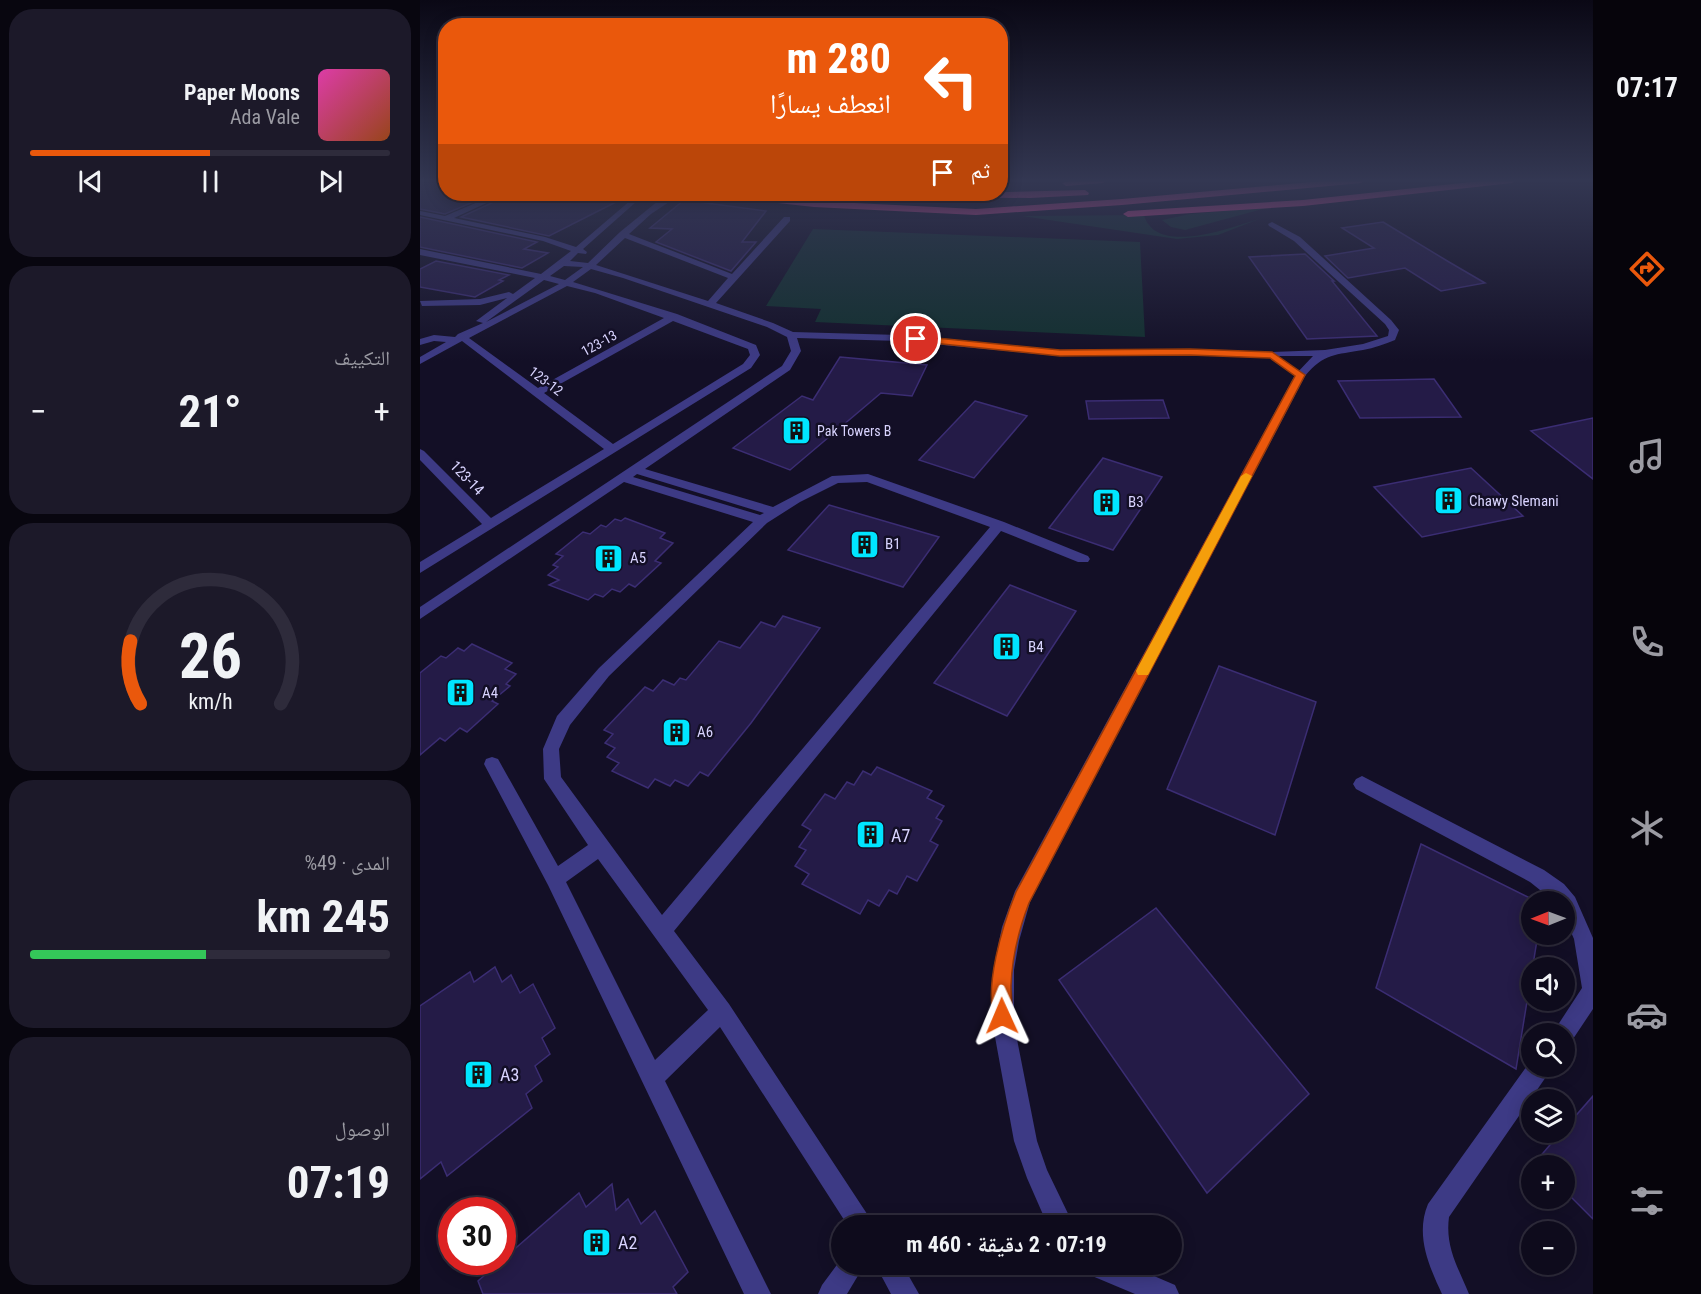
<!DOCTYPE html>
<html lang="ar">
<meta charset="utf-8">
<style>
body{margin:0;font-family:"Roboto Condensed","Noto Naskh Arabic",sans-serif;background:#1c1929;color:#f1f3f6;direction:rtl;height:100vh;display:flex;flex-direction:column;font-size:22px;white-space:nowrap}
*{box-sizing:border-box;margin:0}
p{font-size:20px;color:#9b9ba3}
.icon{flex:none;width:33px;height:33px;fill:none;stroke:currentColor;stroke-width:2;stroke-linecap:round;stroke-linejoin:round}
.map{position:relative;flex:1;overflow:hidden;direction:ltr}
.side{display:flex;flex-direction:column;gap:9px;padding:9px;background:#08060f;width:420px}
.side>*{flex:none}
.banner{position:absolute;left:18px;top:18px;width:570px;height:183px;border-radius:24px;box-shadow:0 3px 15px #0003,0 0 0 2px #2e2b3b;direction:rtl;background:#ea580c;color:#fff;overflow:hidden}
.needle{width:39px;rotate:269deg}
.fabs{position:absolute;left:1101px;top:891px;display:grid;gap:12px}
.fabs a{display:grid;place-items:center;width:54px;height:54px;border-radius:50%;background:#0e0b1c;box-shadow:0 3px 15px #0003,0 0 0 2px #2e2b3b;font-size:30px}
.speed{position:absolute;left:18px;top:1197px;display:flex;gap:12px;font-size:30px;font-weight:700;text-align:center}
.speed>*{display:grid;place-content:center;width:78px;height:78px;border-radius:50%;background:#0e0b1c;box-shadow:0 3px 15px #0003,0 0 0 2px #2e2b3b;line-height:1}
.speed .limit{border:9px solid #d22;background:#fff;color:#111}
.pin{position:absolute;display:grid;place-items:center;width:51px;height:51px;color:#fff;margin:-26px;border:3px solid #fff;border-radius:50%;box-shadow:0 2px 6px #0007}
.me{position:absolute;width:66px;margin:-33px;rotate:359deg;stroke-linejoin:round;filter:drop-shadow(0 0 4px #0008)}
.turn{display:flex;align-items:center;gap:21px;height:126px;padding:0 18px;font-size:27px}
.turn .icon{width:78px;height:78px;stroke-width:2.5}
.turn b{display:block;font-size:42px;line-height:51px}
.then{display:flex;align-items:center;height:57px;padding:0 18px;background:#0003;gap:12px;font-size:22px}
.big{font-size:45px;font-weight:700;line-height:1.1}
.side .widget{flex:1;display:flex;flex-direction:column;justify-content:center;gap:9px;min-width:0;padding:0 21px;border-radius:24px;background:#1c1929}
.side .dial{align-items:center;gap:0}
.dial svg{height:156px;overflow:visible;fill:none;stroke:#2e2b3b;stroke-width:7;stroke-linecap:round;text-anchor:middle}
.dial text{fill:#f1f3f6;stroke:none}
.song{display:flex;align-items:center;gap:18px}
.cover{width:72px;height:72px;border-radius:9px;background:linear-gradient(135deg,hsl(320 70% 55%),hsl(20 70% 35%))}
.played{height:6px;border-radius:3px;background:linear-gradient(90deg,#ea580c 50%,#2e2b3b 50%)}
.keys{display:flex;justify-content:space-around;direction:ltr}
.heat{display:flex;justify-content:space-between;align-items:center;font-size:33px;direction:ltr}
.charge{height:9px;border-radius:4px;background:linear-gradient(90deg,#34c759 49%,#2e2b3b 0)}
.trip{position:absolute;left:411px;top:1215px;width:351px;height:60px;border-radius:30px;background:#0e0b1c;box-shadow:0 3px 15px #0003,0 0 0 2px #2e2b3b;font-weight:700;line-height:60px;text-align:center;direction:rtl}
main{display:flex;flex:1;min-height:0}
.dock{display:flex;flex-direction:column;width:108px;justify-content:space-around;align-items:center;background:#06040b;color:#9b9ba3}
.dock .icon{width:42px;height:42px}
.dock .current{color:#ea580c}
.dock b{font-size:27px;color:#f1f3f6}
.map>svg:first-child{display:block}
.green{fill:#12302f}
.building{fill:#241b47;stroke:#3b2d73;stroke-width:1.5}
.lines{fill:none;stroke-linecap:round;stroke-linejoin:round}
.minor{fill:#3d3a85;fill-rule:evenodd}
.highway{fill:#ff4fa3;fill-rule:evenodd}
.route{fill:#ea580c;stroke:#983908;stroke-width:1.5}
.slow{fill:#f59e0b}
.labels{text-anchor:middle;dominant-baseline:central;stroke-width:5;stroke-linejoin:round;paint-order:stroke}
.far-street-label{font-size:14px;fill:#d9d4ff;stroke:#130f26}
.far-poi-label{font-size:14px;fill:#d9d4ff;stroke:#130f26;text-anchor:start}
.street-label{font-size:15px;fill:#d9d4ff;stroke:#130f26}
.poi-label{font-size:15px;fill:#d9d4ff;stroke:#130f26;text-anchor:start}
.near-poi-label{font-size:18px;fill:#d9d4ff;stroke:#130f26;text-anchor:start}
</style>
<main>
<nav class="dock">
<b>07:17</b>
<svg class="icon current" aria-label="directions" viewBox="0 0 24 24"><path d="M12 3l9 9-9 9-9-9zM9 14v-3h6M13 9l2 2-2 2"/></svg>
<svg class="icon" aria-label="music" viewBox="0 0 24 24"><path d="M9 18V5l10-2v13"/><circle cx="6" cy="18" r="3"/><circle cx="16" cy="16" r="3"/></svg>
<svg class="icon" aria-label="phone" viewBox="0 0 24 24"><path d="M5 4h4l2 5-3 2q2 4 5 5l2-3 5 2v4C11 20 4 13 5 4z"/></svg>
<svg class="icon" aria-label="climate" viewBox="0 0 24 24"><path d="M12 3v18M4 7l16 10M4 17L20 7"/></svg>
<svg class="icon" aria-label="car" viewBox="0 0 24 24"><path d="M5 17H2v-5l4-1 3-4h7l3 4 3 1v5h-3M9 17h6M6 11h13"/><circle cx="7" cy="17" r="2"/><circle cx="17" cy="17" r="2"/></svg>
<svg class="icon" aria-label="filters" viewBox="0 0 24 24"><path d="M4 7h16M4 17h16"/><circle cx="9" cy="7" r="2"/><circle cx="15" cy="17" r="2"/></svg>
</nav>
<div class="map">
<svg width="1173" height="1294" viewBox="0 0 1173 1294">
<rect width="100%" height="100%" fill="#130f26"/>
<!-- green -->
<g class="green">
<polygon points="850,207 765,230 751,227 742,220 770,214"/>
<path d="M724 215C736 257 812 227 839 219L798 235 757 239 602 216Z"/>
<polygon points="393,229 720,242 725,337 395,322 401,309 346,306"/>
</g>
<!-- building -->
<g class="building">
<polygon points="0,180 26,180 26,194 72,194 25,214 0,209"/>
<polygon points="88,194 158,194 198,201 129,236 41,217 87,196"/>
<polygon points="264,200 346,211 322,242 336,242 311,271 236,242 252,229 230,228"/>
<polygon points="0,217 117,242 104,249 128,253 102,268 0,247"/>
<polygon points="963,222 1029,262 1065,283 1021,291 985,268 928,278 905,256 954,248 922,228"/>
<polygon points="885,254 914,281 912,281 957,336 887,339 829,257"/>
<polygon points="16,261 89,275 79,280 83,281 55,297 0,287 0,269"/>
<polygon points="420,357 507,365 492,396 461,393 370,470 313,448 382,396 393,400"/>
<polygon points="1014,379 1041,417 940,418 918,381"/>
<polygon points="743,400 749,418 669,419 666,401"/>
<polygon points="555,401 607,416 554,478 499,460"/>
<polygon points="1173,418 1173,479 1111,431"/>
<polygon points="683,458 742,477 693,550 629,528"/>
<polygon points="1051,468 1103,516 1002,537 954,487"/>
<polygon points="409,505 519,537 483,587 368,550"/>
<polygon points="205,518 245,533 240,538 253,543 235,561 241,563 215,587 209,584 200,592 192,589 183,597 175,594 168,600 129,585 139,580 128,575 138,567 133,565 143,556 136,554 163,532 170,534 181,525 186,527 195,519 201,521"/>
<polygon points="590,585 656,611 587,716 514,683"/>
<polygon points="363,616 400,628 331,723 288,776 280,772 268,786 255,780 250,786 235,779 228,788 192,771 199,763 187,757 195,748 185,743 193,734 184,730 225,687 233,691 243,680 254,685 260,678 266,680 299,641 320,648 341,622 355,627"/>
<polygon points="52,644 92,663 85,669 96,674 86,684 90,686 72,701 78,704 47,732 40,728 25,741 20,738 0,755 0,673 21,656 26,658 38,648 44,651"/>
<polygon points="799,666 896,702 855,835 747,789"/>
<polygon points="457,767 512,791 507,798 524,806 516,818 522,821 510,841 518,845 497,881 487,876 477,894 469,890 459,906 448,900 440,914 382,884 389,874 375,866 386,850 379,847 391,830 382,825 405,794 415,799 427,782 434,785 443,771 451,775"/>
<polygon points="1001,844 1118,902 1112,902 1112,934 1118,934 1096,1069 956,988"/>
<polygon points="736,908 889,1094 787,1193 639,980"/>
<polygon points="75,967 82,982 91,975 100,993 113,984 135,1028 122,1038 130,1054 115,1066 122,1081 106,1094 112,1108 27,1176 21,1162 0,1179 0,1006 50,972 54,982"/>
<polygon points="1173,1096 1173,1219 1144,1190 1144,1166 1112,1166 1141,1132 1144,1132 1144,1129"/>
<polygon points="192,1184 196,1210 208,1199 221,1224 235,1211 268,1272 253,1287 257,1294 63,1294 58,1281 159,1193 166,1207"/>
</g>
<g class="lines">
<!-- minor -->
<g class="minor">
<path d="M77 194H86L34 218 125 237 156 247 218 194H225L163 249 167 252 166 254 158 253 150 261 168 263 200 232 238 201 250 196 286 194 252 200 231 214 209 234 312 274 364 217H370V221L296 303 353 323 373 332 480 335 640 350 751 349 852 352 905 350 943 344 968 336 969 330 965 324 874 241 849 226 848 224 852 222 880 237 971 320 979 330 975 340C965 344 954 348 943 350 916 355 904 353 885 376L610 902 599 941 594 970V1024L617 1141 627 1170 654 1226H628L607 1178 594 1141 571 1015 576 956 582 927 595 891 875 375 893 356H640L480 341 377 338 381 351 370 370 225 469 353 507 412 476 448 474 584 522 668 556 670 559 668 562H658L581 531 254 931 309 1004 455 1226H428L300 1027 245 1081 351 1294H324L128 885 64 764 66 759 72 757 78 759 138 866 168 845 124 779 123 749 137 716 179 668 333 522 204 482 0 619V607L362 366 371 351 367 337 347 327 203 278 171 269 153 282 257 314 336 345 340 355 331 368 0 573V562L62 524 0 460V449L4 451 71 518 184 449 42 341 0 364V357L26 342 14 341 0 345V339L14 335 35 337 38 334 63 323 56 321 87 298 60 305 2 306 0 301 60 299 89 292 93 294 115 278 0 255V249L121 274 151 251 123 241 0 215V211L25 216ZM205 238 308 278 288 301 176 265ZM144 266 163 267 145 280 130 276ZM124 280 139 284 66 322ZM147 286 175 293 244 318 118 388 49 338ZM253 321 328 349 330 355 323 364 193 444 124 393ZM217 474 344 513 340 515 213 477ZM447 482 570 527 242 915 141 777 139 749 150 725 189 676 347 523 380 502 418 483ZM178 859 288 1010 235 1060 146 882Z"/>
<polygon points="942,776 1124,870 1144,884 1155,897 1173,938 1173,1009 1151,1042 1144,1044 1144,1034 1132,1034 1162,988 1154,939 1144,916 1144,902 1135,902 1110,882 936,789 933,784 936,779"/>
<path d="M1112 1059V1066H1131L1128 1074 1029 1217C1025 1247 1038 1267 1049 1294H1022C1009 1266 995 1235 1008 1204Z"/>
<polygon points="422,1258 422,1264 445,1264 427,1294 398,1294 402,1285"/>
<polygon points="455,1264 482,1264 499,1294 471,1294"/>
<polygon points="662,1264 706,1264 755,1285 759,1294 715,1294 665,1273"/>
</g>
<!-- highway -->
<g class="highway">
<polygon points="653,180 687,180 683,183 646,186 642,183"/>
<polygon points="914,180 945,180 941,183 702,205 556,215 394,207 304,197 300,194 324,194 394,201 556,209 702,199"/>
<polygon points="1070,180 1096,180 1092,183 883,206 708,217 703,214 708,211 883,200"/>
<polygon points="665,190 669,193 668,195 610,198 514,197 510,194"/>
</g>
</g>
<!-- sky -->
<linearGradient id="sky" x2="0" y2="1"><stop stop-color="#0a0815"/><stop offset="0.5" stop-color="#333752"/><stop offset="1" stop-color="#333752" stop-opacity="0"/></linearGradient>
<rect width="1173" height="361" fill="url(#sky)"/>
<!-- route -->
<path class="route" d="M496 336 640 350 770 349 852 352 885 375 609 903C599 929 592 957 591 986 591 998 594 1011 589 1023L582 1026 576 1023C562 990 583 924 596 892L875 376 850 358 770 355 640 356 493 341 492 339Z"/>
<!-- slow -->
<polygon class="slow" points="826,473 832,476 728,675 718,675 716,671 718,667 821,476"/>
<!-- icons -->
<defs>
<symbol id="building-square" viewBox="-11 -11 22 22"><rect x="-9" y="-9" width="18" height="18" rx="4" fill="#00e5ff" stroke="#130f26"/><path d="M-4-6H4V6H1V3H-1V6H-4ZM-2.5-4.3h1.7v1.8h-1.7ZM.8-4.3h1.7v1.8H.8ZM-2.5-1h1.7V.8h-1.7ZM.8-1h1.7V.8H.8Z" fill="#111"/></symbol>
</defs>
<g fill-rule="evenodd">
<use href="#building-square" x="360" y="414" width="33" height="33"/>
<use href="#building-square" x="1012" y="484" width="33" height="33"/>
<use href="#building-square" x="670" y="486" width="33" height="33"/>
<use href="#building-square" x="428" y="528" width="33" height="33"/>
<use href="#building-square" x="172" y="542" width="33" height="33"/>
<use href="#building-square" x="570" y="630" width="33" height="33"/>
<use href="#building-square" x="24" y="676" width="33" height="33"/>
<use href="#building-square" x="240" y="716" width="33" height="33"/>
<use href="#building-square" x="434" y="818" width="33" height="33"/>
<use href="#building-square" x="42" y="1058" width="33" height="33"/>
<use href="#building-square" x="160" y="1226" width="33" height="33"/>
</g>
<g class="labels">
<!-- far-street labels -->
<g class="far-street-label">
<text transform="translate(179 343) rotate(-29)">123-13</text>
<text transform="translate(126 381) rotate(37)">123-12</text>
</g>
<!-- far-poi labels -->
<g class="far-poi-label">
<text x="397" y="431">Pak Towers B</text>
</g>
<!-- street labels -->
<g class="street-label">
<text transform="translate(47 478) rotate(46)">123-14</text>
</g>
<!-- poi labels -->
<g class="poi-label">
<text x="1049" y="501">Chawy Slemani</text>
<text x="708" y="502">B3</text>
<text x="465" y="544">B1</text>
<text x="210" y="558">A5</text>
<text x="608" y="647">B4</text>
<text x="62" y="693">A4</text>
<text x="277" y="732">A6</text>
</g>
<!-- near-poi labels -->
<g class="near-poi-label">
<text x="471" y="835">A7</text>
<text x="80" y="1074">A3</text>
<text x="198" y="1242">A2</text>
</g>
</g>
</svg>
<div class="fabs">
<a><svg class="needle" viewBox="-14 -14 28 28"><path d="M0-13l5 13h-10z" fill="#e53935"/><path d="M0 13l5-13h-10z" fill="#9b9ba3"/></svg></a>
<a><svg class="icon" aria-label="sound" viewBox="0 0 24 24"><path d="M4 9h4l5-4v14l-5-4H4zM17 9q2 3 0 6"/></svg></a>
<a><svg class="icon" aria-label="search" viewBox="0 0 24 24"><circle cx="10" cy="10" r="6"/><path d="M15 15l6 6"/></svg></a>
<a><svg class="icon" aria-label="layers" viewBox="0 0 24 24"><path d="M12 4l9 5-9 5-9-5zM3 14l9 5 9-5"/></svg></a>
<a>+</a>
<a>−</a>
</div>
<div class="speed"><div class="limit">30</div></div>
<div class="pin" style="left:496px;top:339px;background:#d93025"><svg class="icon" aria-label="arrive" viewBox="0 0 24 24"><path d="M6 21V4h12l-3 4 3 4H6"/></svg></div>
<svg class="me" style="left:582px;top:1016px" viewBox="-20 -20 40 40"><path d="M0-17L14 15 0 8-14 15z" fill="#ea580c" stroke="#fff" stroke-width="4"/></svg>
<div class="trip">07:19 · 2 دقيقة · 460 m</div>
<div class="banner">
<div class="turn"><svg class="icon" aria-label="left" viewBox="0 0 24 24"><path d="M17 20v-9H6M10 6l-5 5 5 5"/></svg><div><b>280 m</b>انعطف يسارًا</div></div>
<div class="then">ثم<svg class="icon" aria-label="arrive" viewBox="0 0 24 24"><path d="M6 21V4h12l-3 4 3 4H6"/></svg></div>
</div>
</div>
<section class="side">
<div class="widget">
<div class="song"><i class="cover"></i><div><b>Paper Moons</b><p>Ada Vale</p></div></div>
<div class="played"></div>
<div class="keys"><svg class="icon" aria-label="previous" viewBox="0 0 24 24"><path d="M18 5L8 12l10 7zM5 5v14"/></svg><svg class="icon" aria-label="pause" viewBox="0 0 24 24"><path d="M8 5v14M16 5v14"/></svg><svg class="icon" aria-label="next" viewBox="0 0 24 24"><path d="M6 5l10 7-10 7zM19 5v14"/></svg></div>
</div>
<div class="widget"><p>التكييف</p>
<div class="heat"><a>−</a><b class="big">21°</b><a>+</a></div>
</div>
<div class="widget dial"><svg viewBox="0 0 100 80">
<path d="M14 69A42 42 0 1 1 86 69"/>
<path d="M14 69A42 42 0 0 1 9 37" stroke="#ea580c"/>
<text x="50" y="56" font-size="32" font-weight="700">26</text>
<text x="50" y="72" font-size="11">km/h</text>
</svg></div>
<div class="widget"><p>المدى · 49%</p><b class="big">245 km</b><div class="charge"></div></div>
<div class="widget"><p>الوصول</p><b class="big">07:19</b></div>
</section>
</main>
